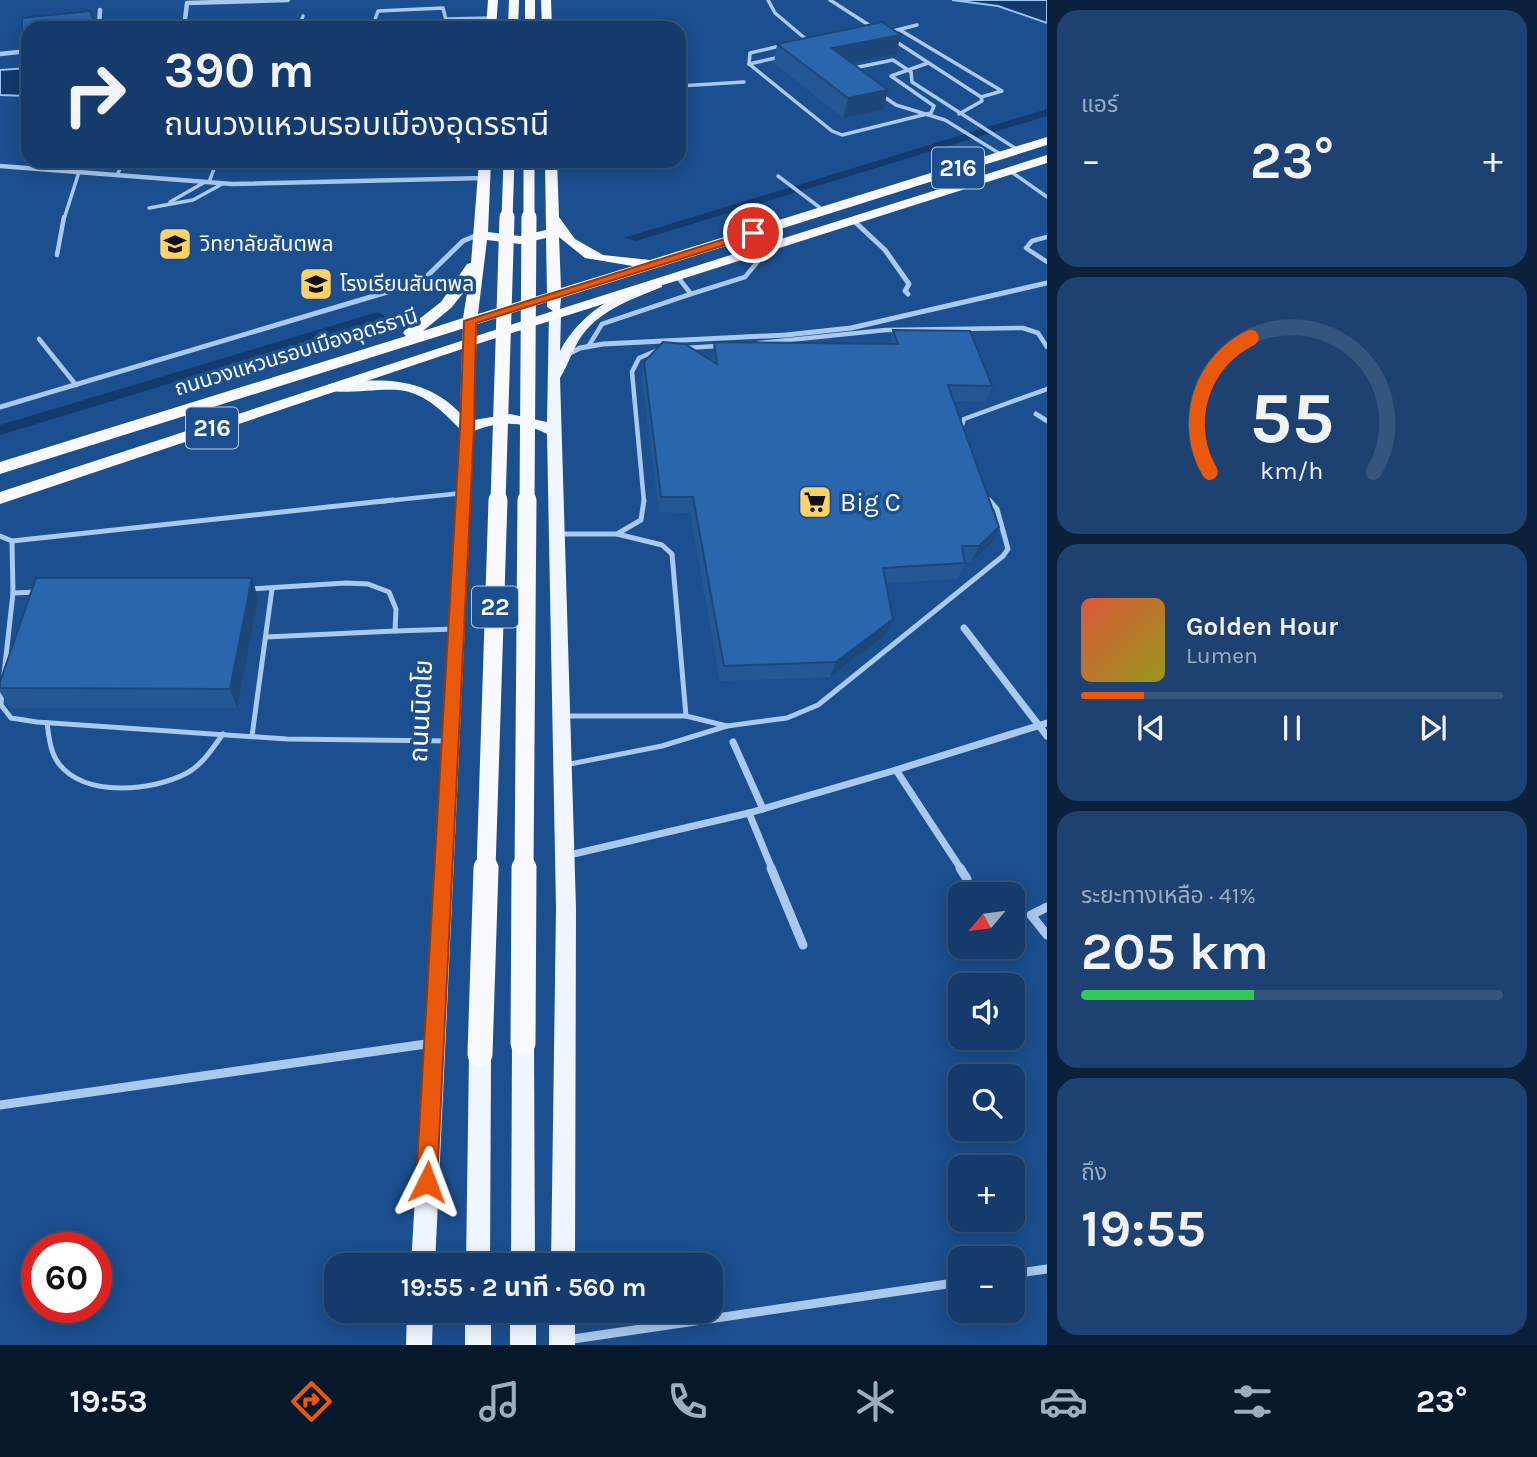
<!DOCTYPE html>
<html lang="th">
<meta charset="utf-8">
<style>
body{margin:0;font-family:Karla,"Noto Sans Thai",sans-serif;background:#1d4271;color:#f1f3f6;height:100vh;display:flex;flex-direction:column;font-size:26px;white-space:nowrap}
*{box-sizing:border-box;margin:0}
p{font-size:23px;color:#9dadc1}
.icon{flex:none;width:38px;height:38px;fill:none;stroke:currentColor;stroke-width:2;stroke-linecap:round;stroke-linejoin:round}
.map{position:relative;flex:1;overflow:hidden}
.side{display:flex;flex-direction:column;gap:10px;padding:10px;background:#0b203b;width:490px}
.side>*{flex:none}
.top-card{position:absolute;left:21px;top:21px;width:665px;height:147px;border-radius:21px;box-shadow:0 4px 18px #0003,0 0 0 2px #33557e;background:#143b6b;color:#f1f3f6;overflow:hidden}
.needle{width:46px;rotate:241deg}
.controls{position:absolute;left:948px;top:882px;display:grid;gap:14px}
.controls a{display:grid;place-items:center;width:77px;height:77px;border-radius:14px;background:#143b6b;box-shadow:0 4px 18px #0003,0 0 0 2px #33557e;font-size:35px}
.speed{position:absolute;left:21px;top:1232px;display:flex;gap:14px;font-size:35px;font-weight:700;text-align:center}
.speed>*{display:grid;place-content:center;width:91px;height:91px;border-radius:50%;background:#143b6b;box-shadow:0 4px 18px #0003,0 0 0 2px #33557e;line-height:1}
.speed .limit{border:10px solid #d22;background:#fff;color:#111}
.pin{position:absolute;display:grid;place-items:center;width:60px;height:60px;color:#fff;margin:-30px;border:4px solid #fff;border-radius:50%;box-shadow:0 2px 7px #0007}
.me{position:absolute;width:77px;margin:-38px;rotate:3deg;stroke-linejoin:round;filter:drop-shadow(0 0 5px #0008)}
.turn{display:flex;align-items:center;gap:24px;height:147px;padding:0 28px;font-size:32px}
.turn .icon{width:91px;height:91px;stroke-width:2.5}
.turn b{display:block;font-size:49px;line-height:60px}
.big{font-size:52px;font-weight:700;line-height:1.1}
.side .widget{flex:1;display:flex;flex-direction:column;justify-content:center;gap:10px;min-width:0;padding:0 24px;border-radius:21px;background:#1d4271}
.side .dial{align-items:center;gap:0}
.dial svg{height:182px;overflow:visible;fill:none;stroke:#33557e;stroke-width:7;stroke-linecap:round;text-anchor:middle}
.dial text{fill:#f1f3f6;stroke:none}
.song{display:flex;align-items:center;gap:21px}
.cover{width:84px;height:84px;border-radius:10px;background:linear-gradient(135deg,hsl(10 70% 55%),hsl(60 70% 35%))}
.played{height:7px;border-radius:4px;background:linear-gradient(90deg,#ea580c 15%,#33557e 15%)}
.keys{display:flex;justify-content:space-around;direction:ltr}
.heat{display:flex;justify-content:space-between;align-items:center;font-size:38px;direction:ltr}
.charge{height:10px;border-radius:5px;background:linear-gradient(90deg,#34c759 41%,#33557e 0)}
.trip{position:absolute;left:324px;top:1253px;width:399px;height:70px;border-radius:21px;background:#143b6b;box-shadow:0 4px 18px #0003,0 0 0 2px #33557e;font-weight:700;line-height:70px;text-align:center}
.tab-bar{display:flex;height:112px;justify-content:space-around;align-items:center;background:#08182b;color:#9dadc1}
.tab-bar .icon{width:49px;height:49px}
.tab-bar .on{color:#ea580c}
.tab-bar b{font-size:32px;color:#f1f3f6}
main{display:flex;flex:1;min-height:0}
.map>svg:first-child{display:block}
.water{fill:#123a6d;stroke:#9cc4f0;stroke-width:2}
.lines{fill:none;stroke-linecap:round;stroke-linejoin:round}
.canal{fill:#123a6d;fill-rule:evenodd}
.service-far2{stroke:#a9c9ee;stroke-width:3.5}
.service-far1{stroke:#a9c9ee;stroke-width:4.5}
.service{stroke:#a9c9ee;stroke-width:5}
.minor-far3{stroke:#a9c9ee;stroke-width:4.5}
.minor-far2{stroke:#a9c9ee;stroke-width:5}
.minor-far1{stroke:#a9c9ee;stroke-width:7}
.minor{stroke:#a9c9ee;stroke-width:9}
.primary{fill:#f0f6ff;fill-rule:evenodd}
.trunk{fill:#f8faff;fill-rule:evenodd}
.trunk-bridge-far3{stroke:#f8faff;stroke-width:11}
.trunk-bridge-far2{stroke:#f8faff;stroke-width:15}
.trunk-bridge-far1{stroke:#f8faff;stroke-width:19}
.trunk-bridge{stroke:#f8faff;stroke-width:25}
.wall{fill:#245895}
.shaded-wall{fill:#1d4779}
.building{fill:#2a66ad;stroke:#1d4779;stroke-width:2}
.route{fill:#ea580c;stroke:#983908;stroke-width:2}
.labels{text-anchor:middle;dominant-baseline:central;stroke-width:7;stroke-linejoin:round;paint-order:stroke}
.far-poi-label{font-size:21px;fill:#fff;stroke:#1b4f8f;text-anchor:start}
.far-street-label{font-size:21px;fill:#fff;stroke:#1b4f8f}
.shield{fill:#1b4f8f;stroke:#bbcadd;stroke-width:2}
.shield-label{font-size:24px;font-weight:bold;fill:#fff}
.poi-label{font-size:26px;fill:#fff;stroke:#1b4f8f;text-anchor:start}
.street-label{font-size:26px;fill:#fff;stroke:#1b4f8f}
</style>
<main>
<div class="map">
<svg width="1047" height="1345" viewBox="0 0 1047 1345">
<rect width="100%" height="100%" fill="#1b4f8f"/>
<!-- water -->
<g class="water">
<polygon points="952,0 1047,0 1047,23 998,6"/>
<polygon points="28,68 28,96 0,95 0,70"/>
</g>
<g class="lines">
<!-- canal -->
<g class="canal">
<polygon points="1047,109 1047,116 636,241 624,238"/>
<polygon points="378,312 385,316 383,319 0,435 0,425"/>
</g>
<!-- service-far2 -->
<g class="service-far2">
<polyline points="768,0 775,13 807,40"/>
<polyline points="830,0 872,27"/>
<polyline points="447,19 492,18"/>
<polyline points="299,28 303,16"/>
<polyline points="372,28 378,11 443,8 448,28"/>
<polyline points="900,30 1002,91 981,97"/>
<polyline points="889,32 917,25"/>
<polyline points="895,41 981,97 982,101 959,114"/>
<polyline points="749,64 832,131 842,135 931,113 934,106 891,76 928,63"/>
<polyline points="749,64 780,57"/>
<polyline points="749,64 750,53 784,45"/>
<polyline points="854,68 893,60 911,72 912,82 1018,150"/>
<polyline points="679,86 744,82"/>
<polyline points="880,94 896,105 945,120 1002,155"/>
<polyline points="1010,171 1047,197"/>
<polyline points="117,175 124,161"/>
<polyline points="778,176 823,210"/>
<polyline points="209,182 217,161"/>
<polyline points="170,202 205,182"/>
<polyline points="149,208 193,200 224,183"/>
<polyline points="64,219 79,172"/>
</g>
<!-- service-far1 -->
<g class="service-far1">
<polyline points="1047,237 1032,241 1026,248 1047,262"/>
<polyline points="57,255 64,217"/>
<polyline points="691,294 745,277 769,248"/>
<polyline points="39,339 76,385"/>
<polyline points="759,343 886,330 1023,328 1038,333 1047,347"/>
<polyline points="588,347 602,324 691,294 677,276"/>
<polyline points="685,348 718,346"/>
<polyline points="961,428 964,419 1047,389"/>
<polyline points="987,498 991,502"/>
<polyline points="376,502 463,493"/>
<polyline points="644,502 632,372 639,358 658,350"/>
</g>
<!-- service -->
<g class="service">
<polyline points="561,534 617,534 641,520 644,500"/>
<polyline points="617,534 662,545 672,554 686,716"/>
<polyline points="0,536 12,541 393,500"/>
<polyline points="249,589 346,583 368,584 389,592 396,609 395,631 455,629"/>
<polyline points="13,593 37,592"/>
<polyline points="266,637 395,631"/>
<polyline points="4,674 13,593 12,541"/>
<polyline points="2,690 1,705 11,718 37,722 287,739 449,741"/>
<polyline points="563,716 686,716 727,726"/>
<path d="M47 723C49 737 50 752 59 764 86 798 153 791 187 773 203 764 212 749 223 734"/>
<polyline points="252,736 272,589"/>
<polyline points="565,765 662,746 727,726 787,718 818,705 1003,556 1008,549 997,509 989,500"/>
</g>
<!-- minor-far3 -->
<g class="minor-far3">
<polyline points="99,28 100,10"/>
<polyline points="184,28 187,3 288,0"/>
<polyline points="0,54 28,51"/>
<polyline points="0,166 232,184 484,178"/>
</g>
<!-- minor-far2 -->
<g class="minor-far2">
<polyline points="854,221 885,250 909,284 905,291 908,294"/>
<polyline points="566,355 580,348 603,344 786,335 851,328 1047,283"/>
<polyline points="0,407 421,282 463,241 480,234"/>
<polyline points="1036,414 1047,421"/>
</g>
<!-- minor-far1 -->
<g class="minor-far1">
<polyline points="964,628 1047,736"/>
<polyline points="733,742 763,809"/>
<polyline points="896,770 1047,723"/>
<polyline points="749,813 896,770 961,869"/>
<polyline points="565,856 749,813 772,869"/>
</g>
<!-- minor -->
<g class="minor">
<polyline points="771,868 803,945"/>
<polyline points="960,868 967,879"/>
<polyline points="1047,907 1031,915 1047,935"/>
<polyline points="0,1105 433,1043"/>
<polyline points="1013,1274 1047,1269"/>
<polyline points="566,1340 961,1282"/>
</g>
<!-- primary -->
<g class="primary">
<path d="M658 280 662 281V287C635 298 602 309 583 334 573 347 569 364 560 378L576 908 575 1265H551L556 908 547 434C522 421 500 421 474 431L435 1265H411L460 429C444 413 428 396 405 391 386 386 333 397 323 388 329 382 340 383 349 382 391 378 429 381 460 413L463 321 470 317 477 321 474 420 510 414 547 422 549 312H559L561 315 560 351C580 313 618 291 658 280Z"/>
<polygon points="523,1032 531,1035 534,1043 535,1265 511,1265 512,1043 515,1035"/>
<polygon points="480,1043 488,1046 491,1054 490,1265 466,1265 469,1054 472,1046"/>
<polygon points="407,1311 433,1311 432,1345 406,1345"/>
<rect x="465" y="1311" width="26" height="34"/>
<rect x="510" y="1311" width="26" height="34"/>
<rect x="549" y="1311" width="26" height="34"/>
</g>
<!-- trunk -->
<g class="trunk">
<polygon points="488,0 498,0 496,28 486,28"/>
<polygon points="509,0 519,0 518,28 508,28"/>
<rect x="525" y="0" width="10" height="28"/>
<polygon points="541,0 551,0 552,28 542,28"/>
<path d="M1047 137V145L561 298 560 309 1047 155V163L474 345 0 504V492L553 311 547 307V302L0 474V462L406 336 403 333 405 330 441 302 467 264 471 263 479 161H491L488 232 520 236 546 230 545 161H557L559 217 575 239 603 255 650 260ZM559 237 585 258 633 266 561 288ZM546 238 547 293 478 314 487 240 520 244ZM468 287 463 318 423 331 451 308Z"/>
</g>
<!-- trunk-bridge-far3 -->
<g class="trunk-bridge-far3">
<polyline points="507,219 509,161"/>
<polyline points="529,219 529,161"/>
</g>
<!-- trunk-bridge-far2 -->
<g class="trunk-bridge-far2">
<polyline points="498,502 507,217"/>
<polyline points="527,502 529,217"/>
</g>
<!-- trunk-bridge-far1 -->
<g class="trunk-bridge-far1">
<polyline points="486,869 498,500"/>
<polyline points="524,869 527,500"/>
</g>
<!-- trunk-bridge -->
<g class="trunk-bridge">
<polyline points="523,1043 524,868"/>
<polyline points="480,1054 486,868"/>
</g>
</g>
<!-- wall -->
<g class="wall">
<polygon points="777,44 896,54 851,63 888,90 883,110 843,118 774,63"/>
<polygon points="893,330 992,386 986,402 954,401 999,527 992,543 972,561 965,562 958,579 886,583 887,634 830,677 720,681 690,513 659,512 642,378 644,362 712,361 714,342 889,344"/>
<polygon points="252,578 258,599 237,708 10,708 0,692 0,682"/>
</g>
<!-- shaded-wall -->
<g class="shaded-wall">
<polygon points="95,23 97,28 56,28"/>
<polygon points="28,31 28,46 27,46 22,32"/>
<polygon points="901,35 896,54 828,68 832,48"/>
<polygon points="888,90 883,110 843,118 848,98"/>
<polygon points="999,527 992,543 972,561 979,546"/>
<polygon points="252,578 258,599 237,708 230,689"/>
<polygon points="893,619 887,634 830,677 836,662"/>
</g>
<!-- building -->
<g class="building">
<polygon points="90,11 95,23 56,28 28,28 28,31 22,32 22,18"/>
<polygon points="882,22 901,35 832,48 888,90 848,98 777,44"/>
<polygon points="893,330 970,331 992,386 948,385 999,527 979,546 962,546 965,563 883,568 893,619 836,662 724,666 693,497 661,497 644,362 663,342 685,344 717,364 714,342 898,344"/>
<polygon points="36,578 252,578 230,689 0,688 0,682"/>
</g>
<!-- route -->
<polygon class="route" points="753,230 757,231 757,235 476,323 474,428 437,1182 434,1189 427,1193 419,1189 416,1182 460,428 464,321"/>
<!-- icons -->
<defs>
<symbol id="university-square" viewBox="-11 -11 22 22"><rect x="-9" y="-9" width="18" height="18" rx="4" fill="#ffd166" stroke="#1b4f8f"/><path d="M0-5L7-2L0 1L-7-2ZM-4 1L0 2.5L4 1V4Q0 6-4 4Z" fill="#111"/></symbol>
<symbol id="school-square" viewBox="-11 -11 22 22"><rect x="-9" y="-9" width="18" height="18" rx="4" fill="#ffd166" stroke="#1b4f8f"/><path d="M0-5L7-2L0 1L-7-2ZM-4 1L0 2.5L4 1V4Q0 6-4 4Z" fill="#111"/></symbol>
<symbol id="supermarket-square" viewBox="-11 -11 22 22"><rect x="-9" y="-9" width="18" height="18" rx="4" fill="#ffd166" stroke="#1b4f8f"/><path d="M-6-5.5h2.5l.6 2H6L4.5 2H-2.5L-4.4-4H-6ZM-1.5 3.2a1.3 1.3 0 1 0 .1 0ZM3 3.2a1.3 1.3 0 1 0 .1 0Z" fill="#111"/></symbol>
</defs>
<g fill-rule="evenodd">
<use href="#university-square" x="156" y="225" width="38" height="38"/>
<use href="#school-square" x="297" y="265" width="38" height="38"/>
<use href="#supermarket-square" x="796" y="483" width="38" height="38"/>
</g>
<g class="labels">
<!-- far-poi labels -->
<g class="far-poi-label">
<text x="200" y="244">วิทยาลัยสันตพล</text>
<text x="340" y="284">โรงเรียนสันตพล</text>
</g>
<!-- far-street labels -->
<g class="far-street-label">
<text transform="translate(296 352) rotate(-17)">ถนนวงแหวนรอบเมืองอุดรธานี</text>
</g>
<!-- shield labels -->
<g class="shield">
<rect x="932" y="147.5" width="52" height="41" rx="5"/>
<rect x="186" y="407.5" width="52" height="41" rx="5"/>
<rect x="472" y="586.5" width="46" height="41" rx="5"/>
</g>
<g class="shield-label">
<text x="958" y="168">216</text>
<text x="212" y="428">216</text>
<text x="495" y="607">22</text>
</g>
<!-- poi labels -->
<g class="poi-label">
<text x="840" y="502">Big C</text>
</g>
<!-- street labels -->
<g class="street-label">
<text transform="translate(421 711) rotate(-87)">ถนนนิตโย</text>
</g>
</g>
</svg>
<div class="controls">
<a><svg class="needle" viewBox="-14 -14 28 28"><path d="M0-13l5 13h-10z" fill="#e53935"/><path d="M0 13l5-13h-10z" fill="#9dadc1"/></svg></a>
<a><svg class="icon" aria-label="sound" viewBox="0 0 24 24"><path d="M4 9h4l5-4v14l-5-4H4zM17 9q2 3 0 6"/></svg></a>
<a><svg class="icon" aria-label="search" viewBox="0 0 24 24"><circle cx="10" cy="10" r="6"/><path d="M15 15l6 6"/></svg></a>
<a>+</a>
<a>−</a>
</div>
<div class="speed"><div class="limit">60</div></div>
<div class="pin" style="left:753px;top:233px;background:#d93025"><svg class="icon" aria-label="arrive" viewBox="0 0 24 24"><path d="M6 21V4h12l-3 4 3 4H6"/></svg></div>
<svg class="me" style="left:427px;top:1182px" viewBox="-20 -20 40 40"><path d="M0-17L14 15 0 8-14 15z" fill="#ea580c" stroke="#fff" stroke-width="4"/></svg>
<div class="trip">19:55 · 2 นาที · 560 m</div>
<div class="top-card">
<div class="turn"><svg class="icon" aria-label="right" viewBox="0 0 24 24"><path d="M7 20v-9h11M14 6l5 5-5 5"/></svg><div><b>390 m</b>ถนนวงแหวนรอบเมืองอุดรธานี</div></div>
</div>
</div>
<section class="side">
<div class="widget"><p>แอร์</p>
<div class="heat"><a>−</a><b class="big">23°</b><a>+</a></div>
</div>
<div class="widget dial"><svg viewBox="0 0 100 80">
<path d="M14 69A42 42 0 1 1 86 69"/>
<path d="M14 69A42 42 0 0 1 32 10" stroke="#ea580c"/>
<text x="50" y="56" font-size="32" font-weight="700">55</text>
<text x="50" y="72" font-size="11">km/h</text>
</svg></div>
<div class="widget">
<div class="song"><i class="cover"></i><div><b>Golden Hour</b><p>Lumen</p></div></div>
<div class="played"></div>
<div class="keys"><svg class="icon" aria-label="previous" viewBox="0 0 24 24"><path d="M18 5L8 12l10 7zM5 5v14"/></svg><svg class="icon" aria-label="pause" viewBox="0 0 24 24"><path d="M8 5v14M16 5v14"/></svg><svg class="icon" aria-label="next" viewBox="0 0 24 24"><path d="M6 5l10 7-10 7zM19 5v14"/></svg></div>
</div>
<div class="widget"><p>ระยะทางเหลือ · 41%</p><b class="big">205 km</b><div class="charge"></div></div>
<div class="widget"><p>ถึง</p><b class="big">19:55</b></div>
</section>
</main>
<nav class="tab-bar">
<b>19:53</b>
<svg class="icon on" aria-label="directions" viewBox="0 0 24 24"><path d="M12 3l9 9-9 9-9-9zM9 14v-3h6M13 9l2 2-2 2"/></svg>
<svg class="icon" aria-label="music" viewBox="0 0 24 24"><path d="M9 18V5l10-2v13"/><circle cx="6" cy="18" r="3"/><circle cx="16" cy="16" r="3"/></svg>
<svg class="icon" aria-label="phone" viewBox="0 0 24 24"><path d="M5 4h4l2 5-3 2q2 4 5 5l2-3 5 2v4C11 20 4 13 5 4z"/></svg>
<svg class="icon" aria-label="climate" viewBox="0 0 24 24"><path d="M12 3v18M4 7l16 10M4 17L20 7"/></svg>
<svg class="icon" aria-label="car" viewBox="0 0 24 24"><path d="M5 17H2v-5l4-1 3-4h7l3 4 3 1v5h-3M9 17h6M6 11h13"/><circle cx="7" cy="17" r="2"/><circle cx="17" cy="17" r="2"/></svg>
<svg class="icon" aria-label="filters" viewBox="0 0 24 24"><path d="M4 7h16M4 17h16"/><circle cx="9" cy="7" r="2"/><circle cx="15" cy="17" r="2"/></svg>
<b>23°</b>
</nav>
